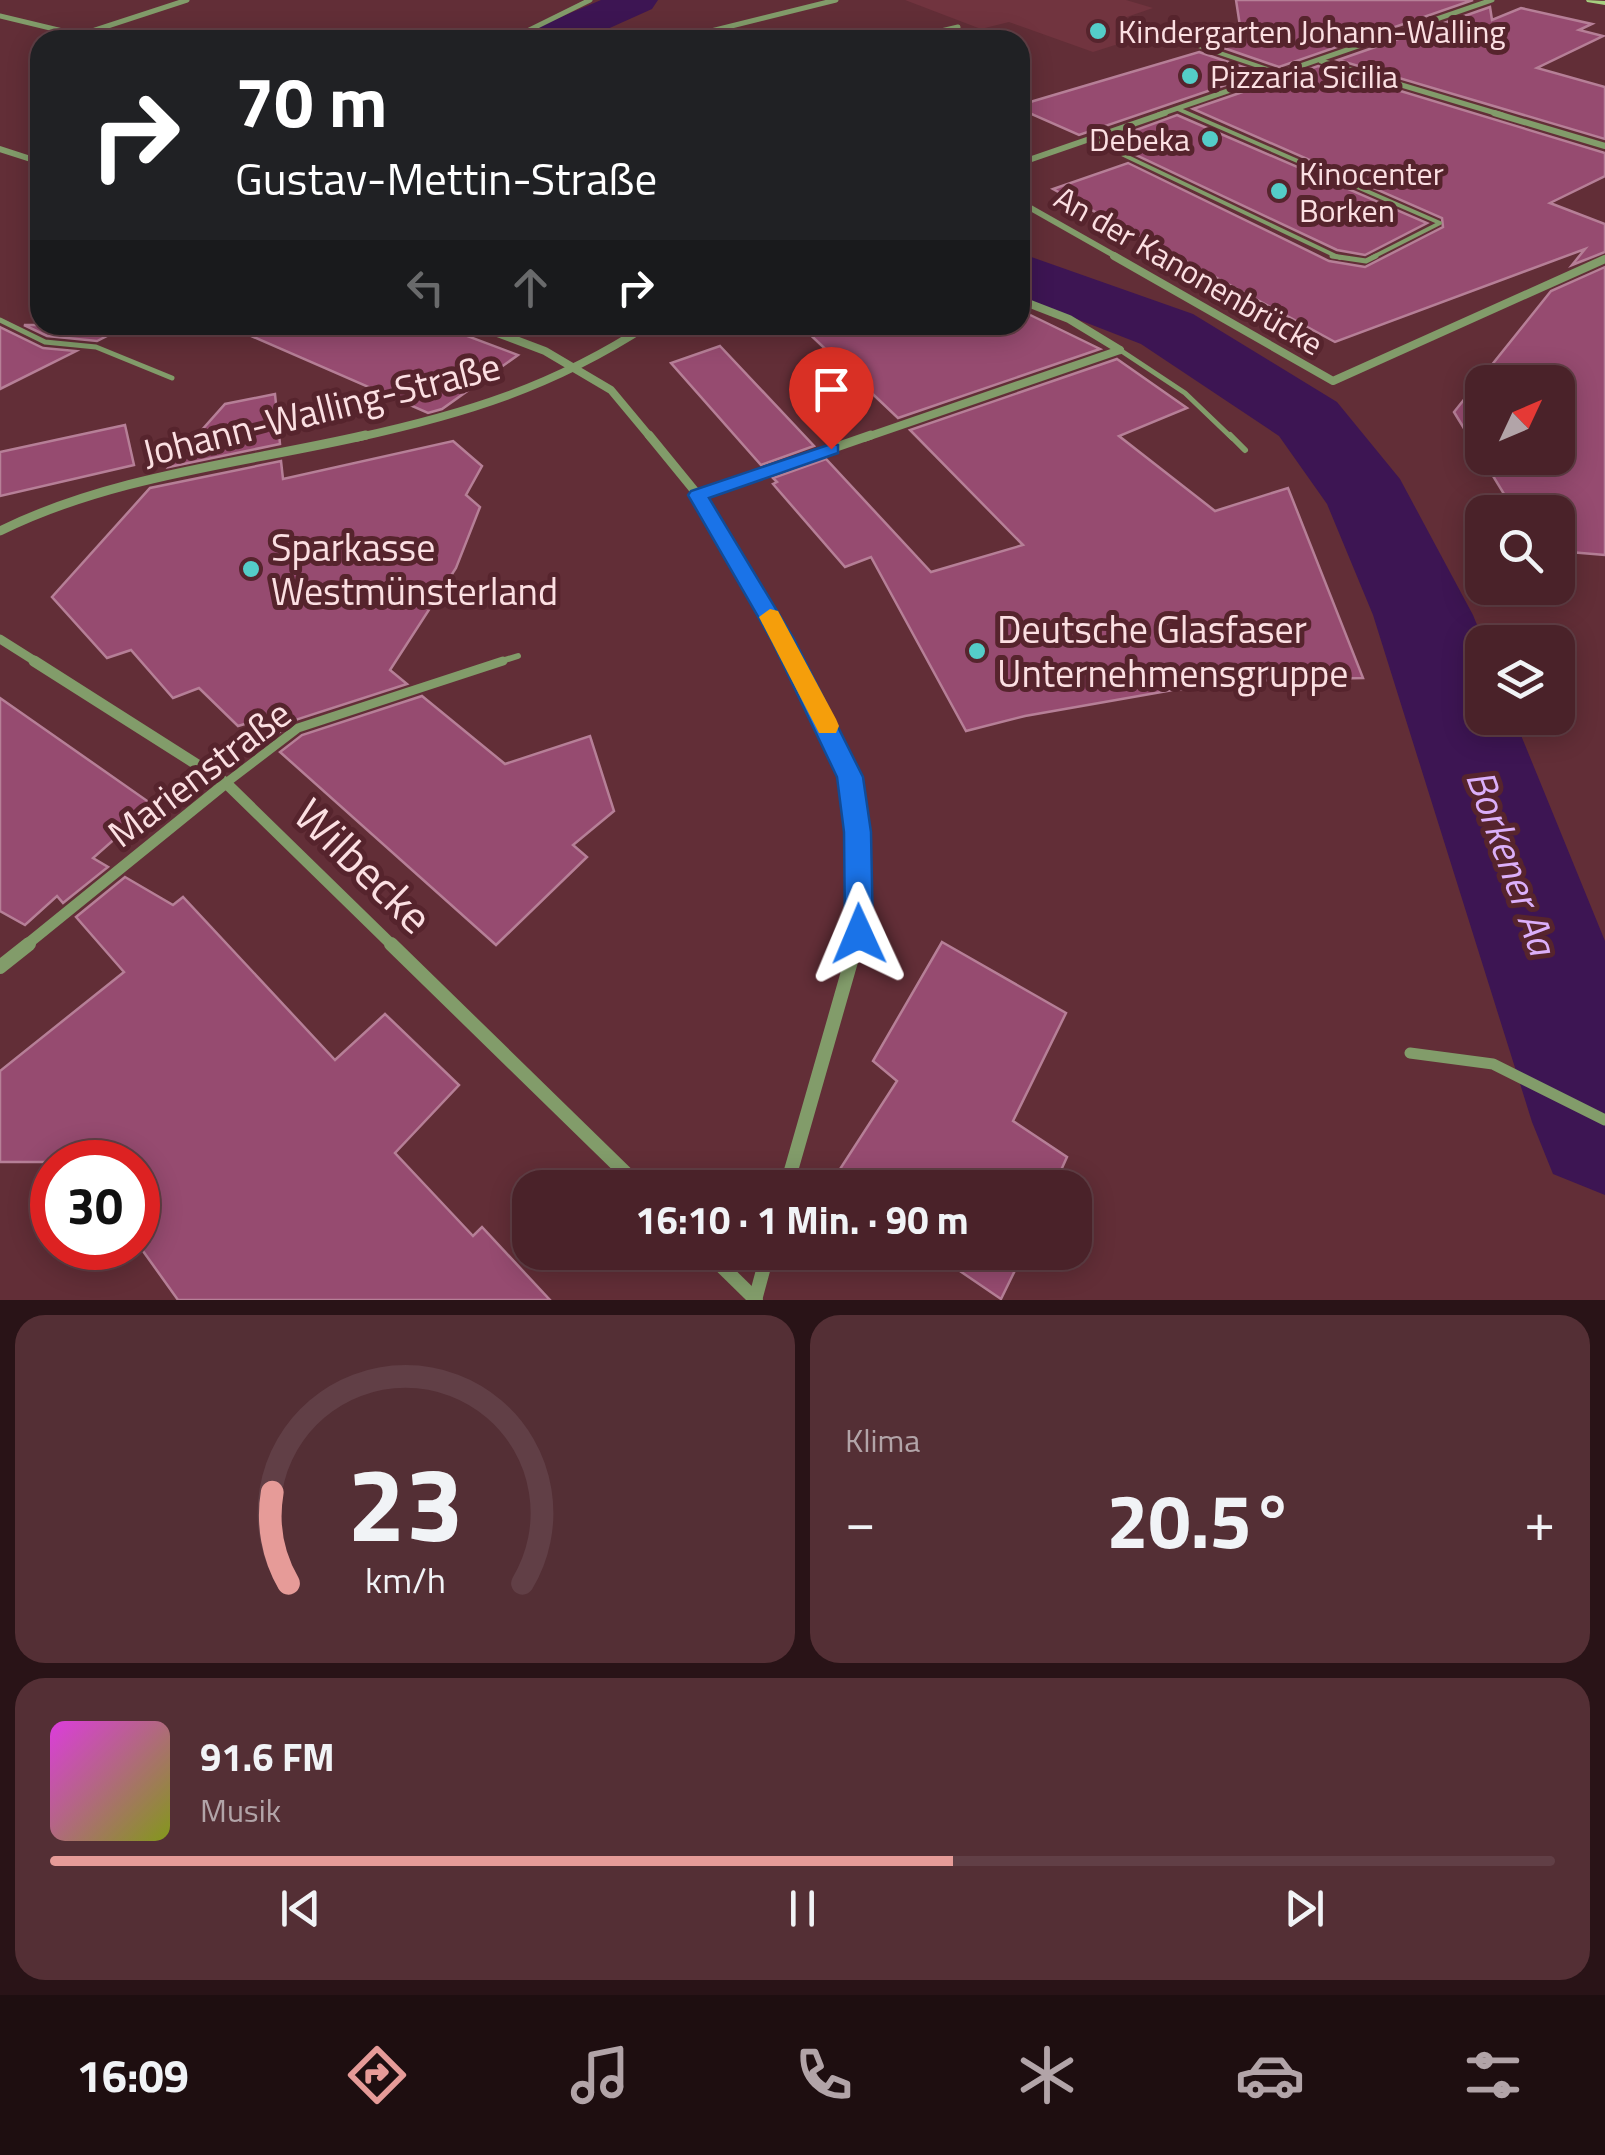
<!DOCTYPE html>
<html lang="de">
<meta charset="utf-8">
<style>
body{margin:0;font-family:"Titillium Web",sans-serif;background:#542f35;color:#f1f3f6;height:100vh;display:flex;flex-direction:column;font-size:38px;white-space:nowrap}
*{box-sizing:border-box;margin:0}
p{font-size:32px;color:#b2a4a8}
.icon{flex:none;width:55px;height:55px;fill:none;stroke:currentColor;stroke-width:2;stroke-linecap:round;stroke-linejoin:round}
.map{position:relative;height:1300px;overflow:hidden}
.panel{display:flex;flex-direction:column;gap:15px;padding:15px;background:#291317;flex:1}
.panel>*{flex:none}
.top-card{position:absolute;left:30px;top:30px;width:1000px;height:305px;border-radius:30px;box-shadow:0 5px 25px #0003,0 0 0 2px #613f46;background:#202124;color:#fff;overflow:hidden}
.needle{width:65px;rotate:46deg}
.tools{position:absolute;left:1465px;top:365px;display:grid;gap:20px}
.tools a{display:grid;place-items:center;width:110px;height:110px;border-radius:20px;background:#4a2229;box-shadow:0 5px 25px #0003,0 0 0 2px #613f46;font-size:50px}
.speed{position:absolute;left:30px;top:1140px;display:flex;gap:20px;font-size:50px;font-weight:700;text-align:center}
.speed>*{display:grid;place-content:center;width:130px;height:130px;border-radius:50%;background:#4a2229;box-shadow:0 5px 25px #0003,0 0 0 2px #613f46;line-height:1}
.speed .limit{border:15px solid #d22;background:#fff;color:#111}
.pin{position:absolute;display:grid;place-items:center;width:85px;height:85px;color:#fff;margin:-102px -42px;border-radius:50% 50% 50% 0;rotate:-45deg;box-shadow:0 0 10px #0007}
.pin .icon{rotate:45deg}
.me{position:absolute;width:110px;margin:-55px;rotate:359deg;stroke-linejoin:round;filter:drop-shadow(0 0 8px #0008)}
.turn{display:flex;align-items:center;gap:35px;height:210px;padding:0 40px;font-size:45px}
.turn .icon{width:130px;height:130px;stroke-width:2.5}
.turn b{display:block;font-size:70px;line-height:85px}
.lanes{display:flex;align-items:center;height:95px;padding:0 40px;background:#0003;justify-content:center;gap:50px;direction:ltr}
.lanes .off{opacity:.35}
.big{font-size:75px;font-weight:700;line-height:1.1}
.panel .card{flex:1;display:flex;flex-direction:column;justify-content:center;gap:15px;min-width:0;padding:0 35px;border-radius:30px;background:#542f35}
.panel .dial{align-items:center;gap:0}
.dial svg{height:260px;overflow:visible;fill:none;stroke:#613f46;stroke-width:7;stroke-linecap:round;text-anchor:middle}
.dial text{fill:#f1f3f6;stroke:none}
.song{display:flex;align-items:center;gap:30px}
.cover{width:120px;height:120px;border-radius:15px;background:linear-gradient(135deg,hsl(300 70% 55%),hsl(70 70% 35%))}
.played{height:10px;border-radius:5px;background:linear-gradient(90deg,#e69b98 60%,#613f46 60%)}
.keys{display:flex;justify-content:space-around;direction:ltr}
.heat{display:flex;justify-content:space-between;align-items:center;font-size:55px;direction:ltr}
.panel .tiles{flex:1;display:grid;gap:15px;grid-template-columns:1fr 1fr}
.card:last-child{grid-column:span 2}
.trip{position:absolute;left:512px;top:1170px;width:580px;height:100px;border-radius:30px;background:#4a2229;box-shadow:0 5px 25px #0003,0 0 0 2px #613f46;font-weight:700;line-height:100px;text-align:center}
.dock{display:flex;height:160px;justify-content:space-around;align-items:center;background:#1e0e10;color:#b2a4a8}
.dock .icon{width:70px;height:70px}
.dock .on{color:#e69b98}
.dock b{font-size:45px;color:#f1f3f6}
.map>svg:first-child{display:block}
.built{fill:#71343f}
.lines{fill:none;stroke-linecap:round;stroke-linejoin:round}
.river{fill:#3d1553;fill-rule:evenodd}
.building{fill:#964b70;stroke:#b67f97;stroke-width:2.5;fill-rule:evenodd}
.lane-far4{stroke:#829c6a;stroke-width:4}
.lane-far3{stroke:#829c6a;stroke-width:5}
.lane-far2{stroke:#829c6a;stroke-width:6}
.lane-far1{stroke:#829c6a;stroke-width:9}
.lane{stroke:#829c6a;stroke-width:11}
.street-far5{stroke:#829c6a;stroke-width:5}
.street-far4{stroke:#829c6a;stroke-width:6}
.street-far3{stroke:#829c6a;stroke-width:8}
.street-far2{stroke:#829c6a;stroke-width:9}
.street-far1{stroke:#829c6a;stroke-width:11}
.street{stroke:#829c6a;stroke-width:14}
.secondary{fill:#a6cf7f;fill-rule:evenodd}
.route{fill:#1a73e8;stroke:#114b97;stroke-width:2.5}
.slow{fill:#f59e0b}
.poi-dot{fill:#54cdc8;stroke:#56242d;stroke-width:4}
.labels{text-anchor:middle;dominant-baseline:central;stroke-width:10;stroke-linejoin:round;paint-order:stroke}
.far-poi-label{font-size:32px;fill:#fbdfe2;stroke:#56242d;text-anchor:start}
.far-street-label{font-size:32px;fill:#fbdfe2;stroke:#56242d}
.street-label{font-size:38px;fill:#fbdfe2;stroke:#56242d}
.poi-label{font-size:38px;fill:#fbdfe2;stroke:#56242d;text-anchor:start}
.water-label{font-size:40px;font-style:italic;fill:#dbaffa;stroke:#56242d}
.near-street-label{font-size:45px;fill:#fbdfe2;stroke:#56242d}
</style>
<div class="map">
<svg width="1605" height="1300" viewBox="0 0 1605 1300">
<rect width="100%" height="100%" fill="#622e37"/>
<!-- built -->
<polygon class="built" points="905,0 1126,0 1153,8 1118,20 1156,32 1093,52 1009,22 981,29"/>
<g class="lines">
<!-- river -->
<g class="river">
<polygon points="601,0 658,0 652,9 583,40 523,40 530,30"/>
<polygon points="1020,253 1193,314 1337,402 1400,479 1473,615 1484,642 1482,718 1514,718 1605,941 1605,1195 1553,1174 1532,1122 1373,615 1327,504 1279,436 1141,344 1020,297"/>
</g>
</g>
<!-- building -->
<g class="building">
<polygon points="1236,0 1473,0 1279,67 1218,46 1242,39"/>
<polygon points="1490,7 1492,20 1521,8 1592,24 1579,30 1603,36 1537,68 1605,87 1605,139 1338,60"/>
<polygon points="1199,52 1261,73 1079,135 1020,109 1020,105"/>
<polygon points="1318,66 1605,153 1605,176 1550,203 1605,224 1605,252 1572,265 1585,249 1335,342 1053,189 1128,163 1329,261 1365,267 1443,227 1442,218 1193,109"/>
<polygon points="1177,115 1427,223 1365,255 1337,250 1106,141"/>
<path d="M1605 267V555L1558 551V512H1515L1454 412 1551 291ZM1482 382H1558V458H1482Z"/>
<polygon points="1020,310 1100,349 898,418 800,325 1020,325"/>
<polygon points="24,325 129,325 97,341 47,336"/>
<polygon points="226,325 438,325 518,355 442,409 428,413"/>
<polygon points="0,327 43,348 76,351 0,389"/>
<polygon points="720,346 814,446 761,465 671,363"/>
<polygon points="1117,359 1187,408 1119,436 1215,511 1288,488 1363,678 1269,680 1173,690 1025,716 966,731 871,557 845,567 773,484 777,482 773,478 826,459 931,572 1023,545 910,430"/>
<polygon points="275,394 280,444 169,467 225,404"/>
<polygon points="125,425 134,465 0,496 0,452"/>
<polygon points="453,441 482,466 466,495 480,507 456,568 390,670 407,684 295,720 268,741 248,723 238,726 199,688 173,698 131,650 107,658 52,597 150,488 281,461 283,479"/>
<polygon points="422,696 505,764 590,736 614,811 573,845 587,857 496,945 280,752 302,735"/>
<polygon points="0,698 153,805 93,858 108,867 63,903 57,896 25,925 0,911"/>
<polygon points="125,877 173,905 183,897 335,1060 385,1014 459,1085 395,1153 473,1236 482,1227 550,1300 178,1300 138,1244 138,1162 0,1162 0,1071 124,972 76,917"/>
<polygon points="942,942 1066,1013 1013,1121 1067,1157 1053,1188 837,1188 831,1183 897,1081 873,1061"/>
<polygon points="932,1252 1024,1252 1001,1299"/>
</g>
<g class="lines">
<!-- lane-far4 -->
<g class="lane-far4">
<polyline points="1178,39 1282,74"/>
<polyline points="1178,109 1440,223 1371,258"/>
<polyline points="1090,139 1340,258"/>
</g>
<!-- lane-far3 -->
<g class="lane-far3">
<polyline points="1332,256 1366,261 1376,256"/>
<polyline points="0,320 45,342 96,347 172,378"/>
<polyline points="1120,350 1185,393 1232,438"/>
</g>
<!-- lane-far2 -->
<g class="lane-far2">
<polyline points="1230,435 1245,450"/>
<polyline points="495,663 518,656"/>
</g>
<!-- lane-far1 -->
<polyline class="lane-far1" points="226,783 298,728 503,661"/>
<!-- lane -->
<polyline class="lane" points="1410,1053 1493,1064 1605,1120"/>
<!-- street-far5 -->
<g class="street-far5">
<polyline points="0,16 100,40"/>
<polyline points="80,35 187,0"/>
<polyline points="509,40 590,0"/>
<polyline points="692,40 687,37 836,0"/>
<polyline points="903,40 958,27"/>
<polyline points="1321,61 1502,115"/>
<polyline points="1158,115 1492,0"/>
</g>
<!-- street-far4 -->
<g class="street-far4">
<polyline points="1494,113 1605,146"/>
<polyline points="0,149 40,162"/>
<polyline points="1020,163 1165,113"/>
<polyline points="1020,202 1119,258"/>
</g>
<!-- street-far3 -->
<g class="street-far3">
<polyline points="1114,256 1333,381 1605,259"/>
<polyline points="1020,300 1069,319 1120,350"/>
<polyline points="476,325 545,351 611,390 651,438"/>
<path d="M355 438C465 414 553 387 648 325"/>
<polyline points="864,438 1120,350"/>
</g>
<!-- street-far2 -->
<g class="street-far2">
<polyline points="649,435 698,495 795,663"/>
<polyline points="698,495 871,435"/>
<path d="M0 531C113 475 245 463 366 435"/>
<polyline points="0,639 38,663"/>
</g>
<!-- street-far1 -->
<g class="street-far1">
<polyline points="34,661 226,783 393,946"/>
<polyline points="794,661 850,777 857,832 859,934 855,946"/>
<polyline points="25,946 226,783"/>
</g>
<!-- street -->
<g class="street">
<polyline points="391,944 641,1188"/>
<polyline points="0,967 29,944"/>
<polyline points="786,1188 856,944"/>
<polyline points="707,1252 756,1300"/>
<polyline points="755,1300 768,1252"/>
</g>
<!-- secondary -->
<polygon class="secondary" points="1586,0 1605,1 1605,5 1587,2"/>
</g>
<!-- route -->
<polygon class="route" points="831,444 838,445 838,453 709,498 794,639 863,777 871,832 873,934 869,944 859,948 849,944 845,934 844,832 837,777 772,641 688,495 691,491"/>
<!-- slow -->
<polygon class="slow" points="770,609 778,611 836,719 839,726 836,733 819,733 759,617"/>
<!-- markers -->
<g class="poi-dot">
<circle cx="1098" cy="31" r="10"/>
<circle cx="1190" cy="76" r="10"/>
<circle cx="1210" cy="139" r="10"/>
<circle cx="1279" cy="191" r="10"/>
<circle cx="251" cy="569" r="10"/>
<circle cx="977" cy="651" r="10"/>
</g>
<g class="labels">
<!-- far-poi labels -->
<g class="far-poi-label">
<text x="1118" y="31">Kindergarten Johann-Walling</text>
<text x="1210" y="76">Pizzaria Sicilia</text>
<text x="1190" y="139" text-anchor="end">Debeka</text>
<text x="1299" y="173">Kinocenter<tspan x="1299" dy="37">Borken</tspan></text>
</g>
<!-- far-street labels -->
<g class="far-street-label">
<text transform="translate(1189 270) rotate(30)">An der Kanonenbrücke</text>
</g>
<!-- street labels -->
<g class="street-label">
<text transform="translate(321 409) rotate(-14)">Johann-Walling-Straße</text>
<text transform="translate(199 773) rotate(-37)">Marienstraße</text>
</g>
<!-- poi labels -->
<g class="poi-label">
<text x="271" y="547">Sparkasse<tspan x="271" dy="44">Westmünsterland</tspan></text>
<text x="997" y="629">Deutsche Glasfaser<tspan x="997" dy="44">Unternehmensgruppe</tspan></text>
</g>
<!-- water labels -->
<g class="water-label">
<text transform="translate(1512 862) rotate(70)">Borkener Aa</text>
</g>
<!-- near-street labels -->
<g class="near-street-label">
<text transform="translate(364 865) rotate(44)">Wilbecke</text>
</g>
</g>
</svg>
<div class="tools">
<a><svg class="needle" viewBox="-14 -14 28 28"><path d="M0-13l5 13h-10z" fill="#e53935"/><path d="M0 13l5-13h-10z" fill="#b2a4a8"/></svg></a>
<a><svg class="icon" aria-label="search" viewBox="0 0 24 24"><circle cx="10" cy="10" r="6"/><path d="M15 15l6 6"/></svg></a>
<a><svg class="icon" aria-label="layers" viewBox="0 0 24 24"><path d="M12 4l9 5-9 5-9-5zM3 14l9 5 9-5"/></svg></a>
</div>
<div class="speed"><div class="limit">30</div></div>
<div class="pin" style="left:831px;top:449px;background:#d93025"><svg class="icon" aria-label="arrive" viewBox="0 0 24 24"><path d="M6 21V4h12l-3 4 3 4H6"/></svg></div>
<svg class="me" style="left:859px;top:934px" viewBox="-20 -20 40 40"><path d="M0-17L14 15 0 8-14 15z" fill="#1a73e8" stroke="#fff" stroke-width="4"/></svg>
<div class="trip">16:10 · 1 Min. · 90 m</div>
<div class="top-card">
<div class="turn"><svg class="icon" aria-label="right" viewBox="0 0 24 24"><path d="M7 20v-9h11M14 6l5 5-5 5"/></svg><div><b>70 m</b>Gustav-Mettin-Straße</div></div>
<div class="lanes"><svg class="icon off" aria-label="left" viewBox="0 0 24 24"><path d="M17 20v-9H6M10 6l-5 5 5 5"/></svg><svg class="icon off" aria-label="ahead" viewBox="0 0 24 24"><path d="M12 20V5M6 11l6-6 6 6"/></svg><svg class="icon" aria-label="right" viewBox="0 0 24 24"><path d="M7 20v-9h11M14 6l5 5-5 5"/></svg></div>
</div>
</div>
<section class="panel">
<div class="tiles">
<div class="card dial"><svg viewBox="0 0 100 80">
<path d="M14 69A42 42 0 1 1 86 69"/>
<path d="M14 69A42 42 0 0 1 9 41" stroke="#e69b98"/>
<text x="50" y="56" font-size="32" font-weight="700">23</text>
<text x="50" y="72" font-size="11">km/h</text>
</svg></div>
<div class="card"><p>Klima</p>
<div class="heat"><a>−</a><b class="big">20.5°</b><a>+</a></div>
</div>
<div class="card">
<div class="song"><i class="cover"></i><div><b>91.6 FM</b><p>Musik</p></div></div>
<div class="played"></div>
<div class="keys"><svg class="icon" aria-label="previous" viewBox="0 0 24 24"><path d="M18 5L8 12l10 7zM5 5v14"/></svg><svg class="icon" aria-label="pause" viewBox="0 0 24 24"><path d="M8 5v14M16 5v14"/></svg><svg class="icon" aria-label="next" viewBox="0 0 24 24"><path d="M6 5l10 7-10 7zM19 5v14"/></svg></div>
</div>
</div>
</section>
<nav class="dock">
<b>16:09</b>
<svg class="icon on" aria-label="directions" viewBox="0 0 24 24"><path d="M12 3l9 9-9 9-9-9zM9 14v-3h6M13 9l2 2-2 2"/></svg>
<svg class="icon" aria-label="music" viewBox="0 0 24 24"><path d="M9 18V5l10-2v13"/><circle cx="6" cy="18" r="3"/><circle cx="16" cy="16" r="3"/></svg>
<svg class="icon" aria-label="phone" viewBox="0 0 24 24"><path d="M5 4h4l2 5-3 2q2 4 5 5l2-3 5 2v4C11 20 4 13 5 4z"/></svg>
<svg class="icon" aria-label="climate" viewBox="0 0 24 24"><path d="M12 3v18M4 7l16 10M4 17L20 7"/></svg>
<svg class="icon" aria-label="car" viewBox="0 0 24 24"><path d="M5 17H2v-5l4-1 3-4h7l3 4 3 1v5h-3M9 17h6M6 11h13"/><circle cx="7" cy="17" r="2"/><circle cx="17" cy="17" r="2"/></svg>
<svg class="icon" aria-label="filters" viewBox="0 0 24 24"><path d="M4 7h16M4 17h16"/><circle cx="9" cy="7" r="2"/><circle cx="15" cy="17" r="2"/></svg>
</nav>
